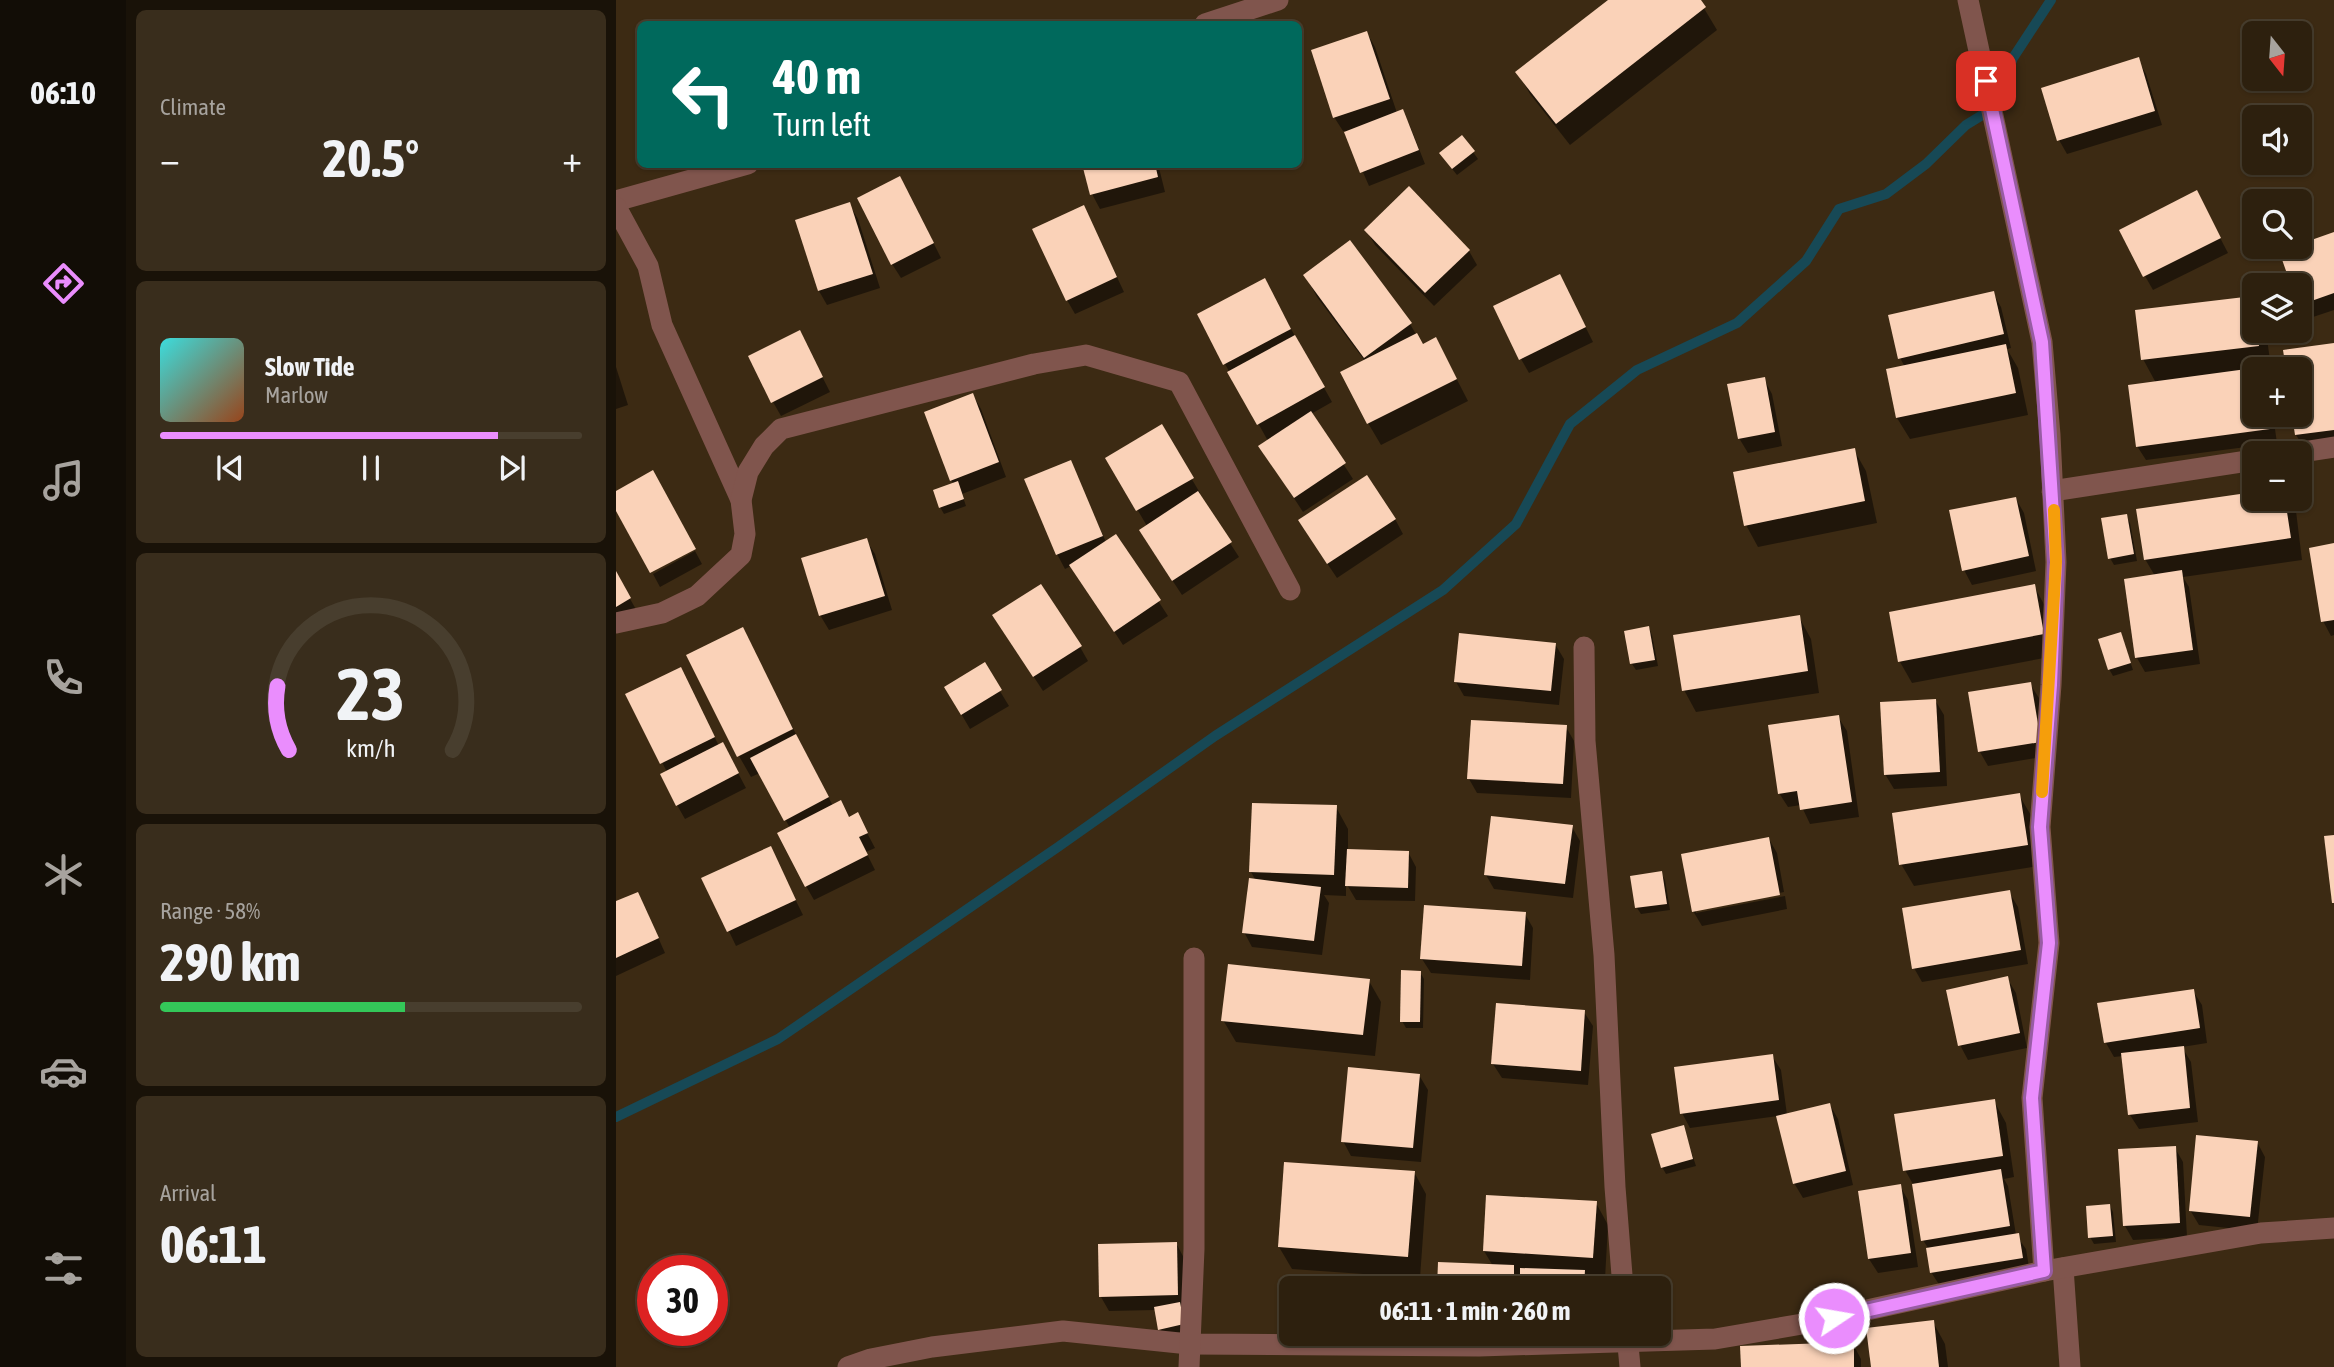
<!DOCTYPE html>
<meta charset="utf-8">
<style>
body{margin:0;font-family:"Asap Condensed",sans-serif;background:#392d1c;color:#f1f3f6;height:100vh;display:flex;flex-direction:column;font-size:26px;white-space:nowrap}
*{box-sizing:border-box;margin:0}
p{font-size:23px;color:#a7a39e}
.icon{flex:none;width:38px;height:38px;fill:none;stroke:currentColor;stroke-width:2;stroke-linecap:round;stroke-linejoin:round}
.map{position:relative;flex:1;overflow:hidden}
.panel{display:flex;flex-direction:column;gap:10px;padding:10px;background:#191208;width:490px}
.panel>*{flex:none}
.guide{position:absolute;left:21px;top:21px;width:665px;height:147px;border-radius:10px;box-shadow:0 2px 5px #0004,0 0 0 2px #483e2e;background:#00695c;color:#fff;overflow:hidden}
.needle{width:46px;rotate:163deg}
.buttons{position:absolute;left:1626px;top:21px;display:grid;gap:14px}
.buttons a{display:grid;place-items:center;width:70px;height:70px;border-radius:10px;background:#2d200e;box-shadow:0 2px 5px #0004,0 0 0 2px #483e2e;font-size:35px}
.speed{position:absolute;left:21px;top:1255px;display:flex;gap:14px;font-size:35px;font-weight:700;text-align:center}
.speed>*{display:grid;place-content:center;width:91px;height:91px;border-radius:50%;background:#2d200e;box-shadow:0 2px 5px #0004,0 0 0 2px #483e2e;line-height:1}
.speed .limit{border:10px solid #d22;background:#fff;color:#111}
.pin{position:absolute;display:grid;place-items:center;width:60px;height:60px;color:#fff;margin:-30px;border-radius:14px;box-shadow:0 4px 10px #0006}
.me{position:absolute;width:77px;margin:-38px;rotate:78deg;stroke-linejoin:round;filter:drop-shadow(0 0 5px #0008)}
.turn{display:flex;align-items:center;gap:24px;height:147px;padding:0 21px;font-size:32px}
.turn .icon{width:91px;height:91px;stroke-width:2.5}
.turn b{display:block;font-size:49px;line-height:60px}
.big{font-size:52px;font-weight:700;line-height:1.1}
.panel .card{flex:1;display:flex;flex-direction:column;justify-content:center;gap:10px;min-width:0;padding:0 24px;border-radius:10px;background:#392d1c}
.panel .dial{align-items:center;gap:0}
.dial svg{height:182px;overflow:visible;fill:none;stroke:#483e2e;stroke-width:7;stroke-linecap:round;text-anchor:middle}
.dial text{fill:#f1f3f6;stroke:none}
.song{display:flex;align-items:center;gap:21px}
.cover{width:84px;height:84px;border-radius:10px;background:linear-gradient(135deg,hsl(180 70% 55%),hsl(20 70% 35%))}
.played{height:7px;border-radius:4px;background:linear-gradient(90deg,#ea8dfd 80%,#483e2e 80%)}
.keys{display:flex;justify-content:space-around;direction:ltr}
.heat{display:flex;justify-content:space-between;align-items:center;font-size:38px;direction:ltr}
.charge{height:10px;border-radius:5px;background:linear-gradient(90deg,#34c759 58%,#483e2e 0)}
.trip{position:absolute;left:663px;top:1276px;width:392px;height:70px;border-radius:10px;background:#2d200e;box-shadow:0 2px 5px #0004,0 0 0 2px #483e2e;font-weight:700;line-height:70px;text-align:center}
main{display:flex;flex:1;min-height:0}
.menu{display:flex;flex-direction:column;width:126px;justify-content:space-around;align-items:center;background:#120d06;color:#a7a39e}
.menu .icon{width:49px;height:49px}
.menu .on{color:#ea8dfd}
.menu b{font-size:32px;color:#f1f3f6}
.map>svg:first-child{display:block}
.shadow{fill:#0007}
.lines{fill:none;stroke-linecap:round;stroke-linejoin:round}
.stream{stroke:#174956;stroke-width:10}
.building{fill:#fad2b8}
.minor{stroke:#80554d;stroke-width:21}
.route-casing{stroke:#985ca4;stroke-width:18}
.route{stroke:#ea8dfd;stroke-width:12}
.slow{stroke:#f59e0b;stroke-width:12}
</style>
<main>
<nav class="menu">
<b>06:10</b>
<svg class="icon on" aria-label="directions" viewBox="0 0 24 24"><path d="M12 3l9 9-9 9-9-9zM9 14v-3h6M13 9l2 2-2 2"/></svg>
<svg class="icon" aria-label="music" viewBox="0 0 24 24"><path d="M9 18V5l10-2v13"/><circle cx="6" cy="18" r="3"/><circle cx="16" cy="16" r="3"/></svg>
<svg class="icon" aria-label="phone" viewBox="0 0 24 24"><path d="M5 4h4l2 5-3 2q2 4 5 5l2-3 5 2v4C11 20 4 13 5 4z"/></svg>
<svg class="icon" aria-label="climate" viewBox="0 0 24 24"><path d="M12 3v18M4 7l16 10M4 17L20 7"/></svg>
<svg class="icon" aria-label="car" viewBox="0 0 24 24"><path d="M5 17H2v-5l4-1 3-4h7l3 4 3 1v5h-3M9 17h6M6 11h13"/><circle cx="7" cy="17" r="2"/><circle cx="17" cy="17" r="2"/></svg>
<svg class="icon" aria-label="filters" viewBox="0 0 24 24"><path d="M4 7h16M4 17h16"/><circle cx="9" cy="7" r="2"/><circle cx="15" cy="17" r="2"/></svg>
</nav>
<section class="panel">
<div class="card"><p>Climate</p>
<div class="heat"><a>−</a><b class="big">20.5°</b><a>+</a></div>
</div>
<div class="card">
<div class="song"><i class="cover"></i><div><b>Slow Tide</b><p>Marlow</p></div></div>
<div class="played"></div>
<div class="keys"><svg class="icon" aria-label="previous" viewBox="0 0 24 24"><path d="M18 5L8 12l10 7zM5 5v14"/></svg><svg class="icon" aria-label="pause" viewBox="0 0 24 24"><path d="M8 5v14M16 5v14"/></svg><svg class="icon" aria-label="next" viewBox="0 0 24 24"><path d="M6 5l10 7-10 7zM19 5v14"/></svg></div>
</div>
<div class="card dial"><svg viewBox="0 0 100 80">
<path d="M14 69A42 42 0 1 1 86 69"/>
<path d="M14 69A42 42 0 0 1 9 41" stroke="#ea8dfd"/>
<text x="50" y="56" font-size="32" font-weight="700">23</text>
<text x="50" y="72" font-size="11">km/h</text>
</svg></div>
<div class="card"><p>Range · 58%</p><b class="big">290 km</b><div class="charge"></div></div>
<div class="card"><p>Arrival</p><b class="big">06:11</b></div>
</section>
<div class="map">
<svg width="1718" height="1367" viewBox="0 0 1718 1367">
<rect width="100%" height="100%" fill="#3c2a13"/>
<!-- shadow -->
<g class="shadow">
<polygon points="994,0 1083,0 1101,30 954,145 914,94 902,73"/>
<polygon points="751,33 759,47 781,113 786,112 794,126 809,164 753,186 729,131 727,131 718,117"/>
<polygon points="1522,60 1530,74 1546,125 1451,154 1443,140"/>
<polygon points="846,137 862,159 841,175 829,160"/>
<polygon points="468,164 542,164 549,192 484,209 476,194"/>
<polygon points="292,192 325,258 285,278 276,264"/>
<polygon points="233,204 242,219 264,288 211,305 203,291"/>
<polygon points="1588,207 1612,253 1537,290 1529,276"/>
<polygon points="475,222 508,292 459,314 451,300"/>
<polygon points="750,230 853,251 861,265 818,306 759,245"/>
<polygon points="1718,234 1718,310 1691,319 1684,305 1684,285 1676,285 1665,252"/>
<polygon points="689,275 794,324 807,346 820,339 852,401 765,445 752,423 749,361 701,297"/>
<polygon points="951,290 977,342 913,373 905,359"/>
<polygon points="1377,293 1385,307 1395,348 1391,349 1402,368 1412,415 1294,439 1281,418 1272,371 1289,367 1284,358"/>
<polygon points="656,295 716,402 695,414 737,479 687,512 653,460 652,441 609,364"/>
<polygon points="1636,298 1638,331 1650,331 1655,368 1638,369 1638,415 1657,415 1661,443 1530,460 1521,446 1540,383 1527,359"/>
<polygon points="1718,345 1718,445 1689,449 1680,435 1678,415 1684,415 1684,369 1672,369 1669,352"/>
<polygon points="191,347 214,392 165,416 157,402"/>
<polygon points="0,367 12,405 0,409"/>
<polygon points="1148,379 1156,394 1166,446 1132,453 1123,438"/>
<polygon points="357,395 365,409 390,477 346,494 350,506 328,514 324,507 338,484 335,480"/>
<polygon points="545,427 584,493 582,494 623,557 566,595 533,545 531,526 491,458"/>
<polygon points="1238,450 1250,471 1261,523 1142,547 1130,525"/>
<polygon points="454,462 490,542 500,536 552,616 507,645 455,566 449,569 441,554"/>
<polygon points="1638,493 1638,499 1673,499 1680,511 1686,560 1567,577 1573,587 1584,664 1529,672 1521,658 1510,580 1539,576 1529,559"/>
<polygon points="1400,499 1408,513 1420,571 1356,585 1348,570"/>
<polygon points="1510,516 1514,523 1521,561 1498,565 1494,558"/>
<polygon points="779,519 787,534 721,578 692,535"/>
<polygon points="250,540 259,554 276,610 213,630 204,615"/>
<polygon points="1718,545 1718,635 1715,636 1707,621 1695,549"/>
<polygon points="79,551 86,564 44,587 37,574"/>
<polygon points="0,574 22,613 0,626"/>
<polygon points="1418,586 1430,608 1439,656 1296,683 1284,662"/>
<polygon points="1183,617 1195,639 1203,693 1080,712 1068,690"/>
<polygon points="1033,628 1036,635 1042,666 1020,670 1016,664"/>
<polygon points="126,629 217,806 249,829 259,848 250,852 259,870 198,900 190,886 174,828 144,773 135,777 123,756"/>
<polygon points="387,630 464,647 472,661 427,691"/>
<polygon points="1505,634 1517,670 1497,676 1493,669"/>
<polygon points="939,644 948,659 943,705 848,696 840,682"/>
<polygon points="368,665 393,706 354,729 330,688"/>
<polygon points="72,684 103,746 114,758 130,788 69,819 61,805 51,772 12,695"/>
<polygon points="1414,684 1423,698 1432,756 1372,766 1364,752"/>
<polygon points="1319,700 1328,715 1331,786 1278,789 1269,774"/>
<polygon points="1222,717 1231,731 1243,817 1194,824 1185,805 1172,807 1163,793"/>
<polygon points="950,727 958,741 955,798 861,793 853,779"/>
<polygon points="1403,795 1416,817 1423,866 1298,886 1285,864"/>
<polygon points="720,807 732,829 732,851 792,852 800,867 799,901 740,900 730,883 730,896 708,895 713,903 706,955 636,947 628,932 640,881 635,872"/>
<polygon points="956,827 964,841 957,898 878,889 870,875"/>
<polygon points="1153,839 1161,853 1168,892 1080,909 1080,913 1169,896 1171,909 1086,926 1077,911"/>
<polygon points="154,848 187,915 120,946 88,879"/>
<polygon points="1045,873 1049,880 1054,910 1025,914 1021,908"/>
<polygon points="1393,892 1402,907 1412,964 1306,982 1298,968"/>
<polygon points="0,903 29,908 49,953 0,976"/>
<polygon points="909,914 917,928 914,980 815,973 806,959"/>
<polygon points="804,972 808,979 807,1028 790,1028 786,1021"/>
<polygon points="1391,978 1400,993 1411,1048 1352,1060 1344,1045"/>
<polygon points="753,981 765,1002 759,1056 620,1042 607,1020"/>
<polygon points="1577,991 1586,1005 1591,1043 1566,1047 1575,1062 1582,1122 1523,1129 1514,1115 1507,1056 1498,1057 1490,1043 1483,1005"/>
<polygon points="968,1012 977,1026 972,1085 886,1078 877,1064"/>
<polygon points="1156,1056 1165,1070 1171,1115 1214,1105 1222,1119 1237,1185 1187,1198 1178,1183 1162,1116 1074,1128 1066,1113"/>
<polygon points="803,1075 812,1090 805,1162 735,1156 727,1141"/>
<polygon points="1378,1101 1390,1123 1398,1177 1388,1179 1392,1186 1400,1235 1410,1249 1414,1273 1324,1286 1315,1272 1312,1248 1307,1240 1298,1186 1289,1170"/>
<polygon points="1067,1127 1080,1166 1050,1174 1046,1167"/>
<polygon points="1641,1142 1649,1157 1641,1231 1583,1225 1574,1210"/>
<polygon points="1559,1148 1567,1162 1571,1237 1517,1240 1509,1226 1504,1151"/>
<polygon points="798,1172 810,1194 804,1278 676,1269 663,1247"/>
<polygon points="1284,1186 1292,1200 1302,1267 1262,1273 1253,1259"/>
<polygon points="980,1203 992,1225 989,1279 972,1278 977,1288 823,1288 877,1266 868,1251"/>
<polygon points="1494,1206 1497,1212 1500,1242 1478,1244 1474,1237"/>
<polygon points="560,1243 568,1258 571,1331 547,1336 544,1329 540,1310 493,1311 485,1297 484,1246"/>
<polygon points="1317,1322 1329,1344 1332,1367 1257,1367"/>
<polygon points="828,1334 904,1334 903,1339 830,1337"/>
<polygon points="1237,1344 1245,1359 1245,1367 1127,1367"/>
</g>
<g class="lines">
<!-- stream -->
<polyline class="stream" points="0,1117 162,1039 442,847 599,736 827,590 900,524 954,424 1021,370 1121,323 1190,261 1223,209 1270,194 1310,164 1350,125 1376,109 1397,58 1435,0"/>
</g>
<!-- building -->
<g class="building">
<polygon points="992,0 1085,0 1090,7 940,124 899,72"/>
<polygon points="751,31 774,99 717,118 695,50"/>
<polygon points="1523,57 1539,111 1441,141 1425,88"/>
<polygon points="787,109 803,150 744,173 728,132"/>
<polygon points="846,135 859,151 836,169 823,153"/>
<polygon points="466,164 539,164 542,177 474,195"/>
<polygon points="284,176 318,243 275,265 241,198"/>
<polygon points="793,186 854,250 809,293 748,230"/>
<polygon points="1581,190 1605,238 1527,277 1503,230"/>
<polygon points="234,202 257,274 202,291 179,220"/>
<polygon points="468,205 501,277 450,301 416,229"/>
<polygon points="1718,232 1718,293 1684,305 1684,285 1675,285 1663,251 1684,247 1684,244"/>
<polygon points="734,240 796,323 748,358 687,275"/>
<polygon points="944,274 970,327 903,360 877,306"/>
<polygon points="649,278 675,329 607,365 581,314"/>
<polygon points="1378,291 1388,334 1282,359 1272,315"/>
<polygon points="1637,296 1638,331 1641,331 1643,346 1525,360 1519,310"/>
<polygon points="184,330 207,377 155,403 132,356"/>
<polygon points="801,333 807,344 820,337 841,379 751,424 724,372"/>
<polygon points="679,335 709,387 641,425 611,372"/>
<polygon points="1718,343 1718,430 1679,435 1676,415 1684,415 1684,369 1670,369 1667,350"/>
<polygon points="1390,344 1400,393 1280,418 1270,369"/>
<polygon points="1638,368 1638,415 1652,415 1654,429 1520,447 1512,385"/>
<polygon points="1149,377 1159,432 1122,439 1111,384"/>
<polygon points="357,393 383,462 334,481 308,412"/>
<polygon points="695,411 730,463 678,498 642,446"/>
<polygon points="546,424 578,478 520,511 489,458"/>
<polygon points="1239,448 1249,501 1128,526 1117,472"/>
<polygon points="455,460 487,536 440,555 408,479"/>
<polygon points="37,470 80,549 34,573 0,511 0,491"/>
<polygon points="751,475 780,519 711,564 682,520"/>
<polygon points="342,481 348,499 323,508 317,490"/>
<polygon points="582,491 616,542 556,581 523,530"/>
<polygon points="1638,492 1638,499 1669,499 1675,538 1528,560 1520,509"/>
<polygon points="1400,497 1413,556 1346,571 1333,510"/>
<polygon points="1511,514 1518,554 1492,559 1485,518"/>
<polygon points="500,534 545,600 498,632 453,565"/>
<polygon points="251,538 269,596 203,616 185,558"/>
<polygon points="1718,543 1718,620 1705,622 1693,548"/>
<polygon points="1566,570 1577,650 1519,658 1508,579"/>
<polygon points="0,571 15,598 0,607"/>
<polygon points="425,584 466,646 417,677 376,615"/>
<polygon points="1419,584 1428,634 1282,662 1273,612"/>
<polygon points="1184,615 1192,671 1066,691 1057,635"/>
<polygon points="1033,626 1039,660 1014,664 1008,631"/>
<polygon points="127,627 177,729 121,757 70,655"/>
<polygon points="1505,632 1515,663 1492,670 1482,639"/>
<polygon points="843,633 940,643 935,691 838,682"/>
<polygon points="369,662 386,690 345,715 328,687"/>
<polygon points="65,667 99,737 44,764 9,694"/>
<polygon points="1415,682 1425,742 1362,752 1352,692"/>
<polygon points="1320,699 1324,772 1268,775 1264,702"/>
<polygon points="1223,715 1236,802 1184,810 1181,791 1162,794 1152,725"/>
<polygon points="855,720 951,725 947,784 851,779"/>
<polygon points="180,734 213,797 168,821 134,758"/>
<polygon points="107,742 123,773 60,806 44,774"/>
<polygon points="1404,793 1412,845 1283,865 1276,813"/>
<polygon points="225,800 233,817 242,812 252,833 243,837 252,855 189,887 161,833"/>
<polygon points="636,803 721,805 718,875 633,872"/>
<polygon points="875,816 957,825 949,884 868,875"/>
<polygon points="1718,835 1718,903 1716,903 1708,836"/>
<polygon points="1153,837 1164,895 1076,912 1065,854"/>
<polygon points="155,846 180,900 111,932 85,878"/>
<polygon points="731,849 793,851 792,888 729,886"/>
<polygon points="1046,871 1051,904 1019,908 1014,876"/>
<polygon points="633,878 705,887 698,941 626,933"/>
<polygon points="1394,890 1405,950 1296,969 1286,908"/>
<polygon points="22,892 43,938 0,958 0,901"/>
<polygon points="808,905 910,912 906,966 804,959"/>
<polygon points="612,964 754,979 747,1035 605,1021"/>
<polygon points="785,970 805,971 804,1022 784,1022"/>
<polygon points="1392,976 1404,1033 1342,1046 1330,990"/>
<polygon points="1578,989 1584,1028 1488,1043 1481,1003"/>
<polygon points="880,1003 969,1010 965,1071 875,1064"/>
<polygon points="1568,1046 1574,1108 1512,1115 1505,1053"/>
<polygon points="1157,1054 1163,1100 1064,1114 1058,1067"/>
<polygon points="732,1067 804,1074 797,1148 725,1142"/>
<polygon points="1379,1099 1387,1156 1287,1171 1278,1114"/>
<polygon points="1214,1103 1230,1171 1177,1184 1160,1116"/>
<polygon points="1068,1125 1077,1159 1045,1168 1035,1134"/>
<polygon points="1580,1135 1642,1141 1634,1217 1573,1211"/>
<polygon points="1560,1146 1564,1223 1507,1226 1502,1149"/>
<polygon points="668,1162 799,1171 792,1257 662,1247"/>
<polygon points="1385,1169 1394,1226 1305,1241 1296,1184"/>
<polygon points="1285,1184 1295,1253 1252,1259 1242,1191"/>
<polygon points="870,1195 981,1201 977,1258 867,1251"/>
<polygon points="1494,1204 1497,1236 1472,1238 1470,1206"/>
<polygon points="1403,1233 1407,1258 1314,1273 1310,1248"/>
<polygon points="561,1242 562,1295 483,1297 482,1244"/>
<polygon points="822,1262 898,1265 898,1288 821,1288"/>
<polygon points="904,1268 969,1270 968,1288 904,1288"/>
<polygon points="564,1302 568,1324 542,1330 538,1307"/>
<polygon points="1318,1320 1323,1367 1255,1367 1250,1328"/>
<polygon points="1238,1342 1238,1367 1125,1367 1124,1346"/>
</g>
<g class="lines">
<!-- minor -->
<g class="minor">
<polyline points="1352,0 1426,342 1434,435 1440,562 1435,685 1424,827 1433,943 1416,1098 1428,1271"/>
<polyline points="589,24 662,0"/>
<polyline points="0,201 132,164"/>
<polyline points="0,207 32,266 46,325 125,500"/>
<polyline points="1680,453 1718,447"/>
<polyline points="1436,491 1638,460"/>
<polyline points="0,623 46,613 81,596 125,555 129,534 125,500 132,472 148,446 165,429 418,364 470,355 563,382 674,590"/>
<polyline points="968,647 969,741 988,955 999,1187 1007,1288"/>
<polyline points="1447,1268 1454,1367"/>
<polyline points="1011,1334 1014,1367"/>
<polyline points="232,1367 255,1359 316,1347 447,1331 573,1344 863,1346 1099,1339 1192,1323 1428,1271 1645,1233 1718,1228"/>
<polyline points="573,1367 578,1249 578,958"/>
</g>
</g>
<g class="lines">
<defs>
<polyline id="route" points="1218,1318 1428,1271 1416,1098 1433,943 1424,827 1435,685 1440,562 1426,342 1370,81"/>
</defs>
<!-- route casing -->
<use href="#route" class="route-casing"/>
<!-- route -->
<use href="#route" class="route"/>
<!-- slow -->
<polyline class="slow" points="1426,792 1440,562 1438,510"/>
</g>
</svg>
<div class="buttons">
<a><svg class="needle" viewBox="-14 -14 28 28"><path d="M0-13l5 13h-10z" fill="#e53935"/><path d="M0 13l5-13h-10z" fill="#a7a39e"/></svg></a>
<a><svg class="icon" aria-label="sound" viewBox="0 0 24 24"><path d="M4 9h4l5-4v14l-5-4H4zM17 9q2 3 0 6"/></svg></a>
<a><svg class="icon" aria-label="search" viewBox="0 0 24 24"><circle cx="10" cy="10" r="6"/><path d="M15 15l6 6"/></svg></a>
<a><svg class="icon" aria-label="layers" viewBox="0 0 24 24"><path d="M12 4l9 5-9 5-9-5zM3 14l9 5 9-5"/></svg></a>
<a>+</a>
<a>−</a>
</div>
<div class="speed"><div class="limit">30</div></div>
<div class="pin" style="left:1370px;top:81px;background:#d93025"><svg class="icon" aria-label="arrive" viewBox="0 0 24 24"><path d="M6 21V4h12l-3 4 3 4H6"/></svg></div>
<svg class="me" style="left:1218px;top:1318px" viewBox="-20 -20 40 40"><circle r="17" fill="#ea8dfd" stroke="#fff" stroke-width="3"/><path d="M0-11L8 9 0 5-8 9z" fill="#fff"/></svg>
<div class="trip">06:11 · 1 min · 260 m</div>
<div class="guide">
<div class="turn"><svg class="icon" aria-label="left" viewBox="0 0 24 24"><path d="M17 20v-9H6M10 6l-5 5 5 5"/></svg><div><b>40 m</b>Turn left</div></div>
</div>
</div>
</main>
